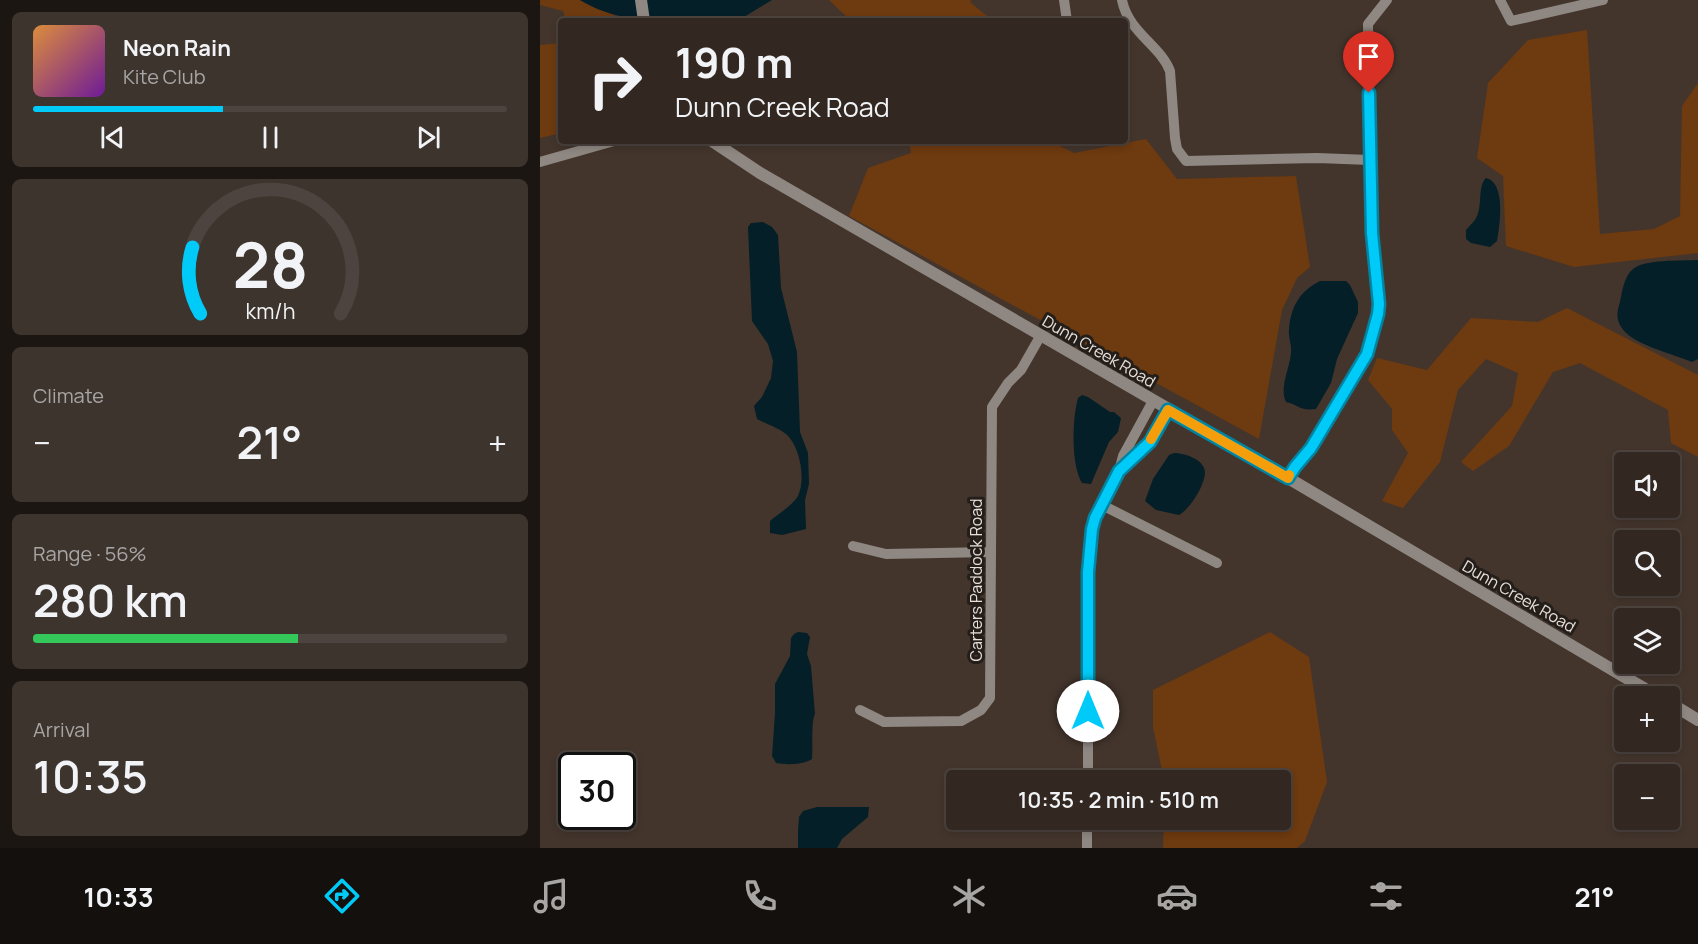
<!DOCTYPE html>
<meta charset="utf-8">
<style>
body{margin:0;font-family:Manrope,sans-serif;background:#3d342e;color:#f1f3f6;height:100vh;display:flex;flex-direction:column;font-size:22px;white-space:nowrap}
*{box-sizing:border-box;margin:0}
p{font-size:20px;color:#a8a6a5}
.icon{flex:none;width:33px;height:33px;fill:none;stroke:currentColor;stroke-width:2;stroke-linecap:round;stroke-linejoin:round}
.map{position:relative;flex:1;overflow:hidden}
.panel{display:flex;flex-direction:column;gap:12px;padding:12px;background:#1c1612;width:540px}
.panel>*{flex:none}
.banner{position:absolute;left:18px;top:18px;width:570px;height:126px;border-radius:6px;box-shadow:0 3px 9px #0003,0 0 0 2px #4d443f;background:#322821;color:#f1f3f6;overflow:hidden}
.controls{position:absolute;left:1074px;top:452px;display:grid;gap:12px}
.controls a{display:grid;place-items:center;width:66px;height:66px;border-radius:6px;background:#322821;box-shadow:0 3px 9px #0003,0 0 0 2px #4d443f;font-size:30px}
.speed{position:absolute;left:18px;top:752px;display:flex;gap:12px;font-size:30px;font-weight:700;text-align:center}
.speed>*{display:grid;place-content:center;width:78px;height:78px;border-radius:50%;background:#322821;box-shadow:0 3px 9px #0003,0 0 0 2px #4d443f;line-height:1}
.speed .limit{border:3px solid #111;border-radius:9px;background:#fff;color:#111}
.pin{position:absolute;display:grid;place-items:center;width:51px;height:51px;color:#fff;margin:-62px -26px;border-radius:50% 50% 50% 0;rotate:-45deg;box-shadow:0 0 6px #0007}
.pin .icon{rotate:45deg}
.me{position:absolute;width:66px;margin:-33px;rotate:0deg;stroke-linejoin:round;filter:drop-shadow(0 0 4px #0008)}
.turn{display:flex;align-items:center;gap:21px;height:126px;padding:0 18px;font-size:27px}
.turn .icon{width:78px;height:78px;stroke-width:2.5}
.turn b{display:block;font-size:42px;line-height:51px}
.big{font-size:45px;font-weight:600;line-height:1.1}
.panel .tile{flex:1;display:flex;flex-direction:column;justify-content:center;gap:9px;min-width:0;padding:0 21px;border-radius:9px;background:#3d342e}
.panel .dial{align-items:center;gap:0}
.dial svg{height:156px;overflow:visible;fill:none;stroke:#4d443f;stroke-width:7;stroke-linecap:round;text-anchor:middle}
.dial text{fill:#f1f3f6;stroke:none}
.song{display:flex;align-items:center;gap:18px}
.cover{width:72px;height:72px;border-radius:9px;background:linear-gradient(135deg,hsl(30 70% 55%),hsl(280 70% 35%))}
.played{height:6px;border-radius:3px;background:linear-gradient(90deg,#00cbf8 40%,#4d443f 40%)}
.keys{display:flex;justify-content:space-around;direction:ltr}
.heat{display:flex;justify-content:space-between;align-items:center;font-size:33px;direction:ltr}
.charge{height:9px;border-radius:4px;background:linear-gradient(90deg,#34c759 56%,#4d443f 0)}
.trip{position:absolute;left:406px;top:770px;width:345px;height:60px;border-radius:6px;background:#322821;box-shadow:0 3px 9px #0003,0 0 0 2px #4d443f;font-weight:600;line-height:60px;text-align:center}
.menu{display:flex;height:96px;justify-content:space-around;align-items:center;background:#14100d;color:#a8a6a5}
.menu .icon{width:42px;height:42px}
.menu .current{color:#00cbf8}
.menu b{font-size:27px;color:#f1f3f6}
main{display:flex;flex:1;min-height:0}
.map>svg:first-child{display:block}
.green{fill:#6e3a0f}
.water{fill:#041f27}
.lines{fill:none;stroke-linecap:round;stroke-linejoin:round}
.minor{stroke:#8e8782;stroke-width:10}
.tertiary{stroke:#8e8782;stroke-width:12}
.route-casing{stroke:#0084a1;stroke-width:15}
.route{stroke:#00cbf8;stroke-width:10}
.slow{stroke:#f59e0b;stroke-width:10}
.labels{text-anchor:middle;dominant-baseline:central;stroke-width:6;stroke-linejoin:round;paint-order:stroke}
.street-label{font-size:16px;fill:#e7ded8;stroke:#241e1a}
</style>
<main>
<section class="panel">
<div class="tile">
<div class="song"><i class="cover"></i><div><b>Neon Rain</b><p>Kite Club</p></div></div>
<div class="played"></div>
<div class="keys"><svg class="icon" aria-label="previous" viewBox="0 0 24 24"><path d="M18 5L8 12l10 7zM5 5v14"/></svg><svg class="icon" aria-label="pause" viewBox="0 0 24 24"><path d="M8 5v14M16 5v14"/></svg><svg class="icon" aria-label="next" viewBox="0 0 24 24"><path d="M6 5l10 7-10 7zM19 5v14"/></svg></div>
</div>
<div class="tile dial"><svg viewBox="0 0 100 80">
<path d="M14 69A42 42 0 1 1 86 69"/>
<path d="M14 69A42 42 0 0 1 10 35" stroke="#00cbf8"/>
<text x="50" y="56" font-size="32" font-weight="700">28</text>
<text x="50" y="72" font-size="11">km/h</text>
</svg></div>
<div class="tile"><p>Climate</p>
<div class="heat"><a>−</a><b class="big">21°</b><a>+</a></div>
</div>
<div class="tile"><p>Range · 56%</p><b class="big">280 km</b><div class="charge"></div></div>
<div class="tile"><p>Arrival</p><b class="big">10:35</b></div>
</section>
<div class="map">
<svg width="1158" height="848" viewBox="0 0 1158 848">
<rect width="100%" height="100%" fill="#43352c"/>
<!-- green -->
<g class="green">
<polygon points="0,0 40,0 75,16 77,21 26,21 23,11 0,5"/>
<polygon points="289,0 431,0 430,2 453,21 311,21"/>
<polygon points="1047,30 1060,234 1114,229 1140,216 1142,106 1158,83 1158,253 1034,267 966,246 963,176 937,158 948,83 988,40"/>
<polygon points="21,43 21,133 0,138 0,45"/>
<polygon points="606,139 637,179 756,176 770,267 757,278 742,310 719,439 309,216 328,168 371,153 369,141 510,141 534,153"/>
<polygon points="1027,308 1158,375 1158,457 1131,443 1128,410 1040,363 1013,372 969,446 933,471 921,462 972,406 978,373 946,359 918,390 900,462 863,508 842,501 868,453 852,430 852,409 828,380 837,358 887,370 931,318 998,322"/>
<polygon points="730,632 769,657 787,782 765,841 757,848 623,848 624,819 741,819 741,780 624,780 613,727 613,690"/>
</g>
<!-- water -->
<g class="water">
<path d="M40 0H232L204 17 194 21C143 21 85 28 40 0Z"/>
<path d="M946 178C966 182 960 225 957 241L950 247 931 243 926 239V230C931 224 936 221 938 213 942 202 938 186 946 178Z"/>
<path d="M223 222 232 227 238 235 241 288 257 352 260 432 268 453 269 484 265 500 266 529 242 535 230 533V521C238 514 253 505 258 496 266 479 260 446 246 434 237 427 226 424 217 419L214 406 222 397 231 378 233 361 228 344 212 321 208 227 211 223Z"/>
<path d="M1156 260H1158V359L1152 362C1133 354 1099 346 1085 332 1076 322 1076 314 1080 302 1082 292 1084 276 1093 269 1105 259 1140 261 1156 260Z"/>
<path d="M780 281H806L810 285 818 302V313L797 359 791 383 776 409C758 411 760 405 746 402 739 386 750 369 751 352 752 345 748 337 749 329 751 306 760 291 780 281Z"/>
<path d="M542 395 548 397 570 412H574L581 418 578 432 569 442 551 484 542 483C531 465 532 419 538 398Z"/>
<path d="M634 453C644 453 664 459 665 472 665 485 650 509 639 515L616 510 605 501 613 479 629 455Z"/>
<path d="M258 632 267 633 270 637 267 654 271 666 275 714C271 720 273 748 272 759 263 765 246 765 236 763L232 756 235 713V684L250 656 251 638 254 634Z"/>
<polygon points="277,807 329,807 328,817 302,839 297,848 258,848 258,831 259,817 263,811"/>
</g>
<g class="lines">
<!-- minor -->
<g class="minor">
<polyline points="524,0 527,21"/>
<path d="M582 0C588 32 621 46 630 71L635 138 637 149 646 161 777 158 830 160 833 250 839 304 838 314 831 344 814 377 771 448 755 467 748 478"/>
<polyline points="960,0 971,21 1063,0"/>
<polyline points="830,160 828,24 847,0"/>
<polyline points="0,162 74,141"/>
<polyline points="580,471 610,442 628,410"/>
<polyline points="562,505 677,563"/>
<polyline points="313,546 346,554 451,552"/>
<polyline points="320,710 344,722 421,721 441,710 450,698 452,407 468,383 481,370 501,335"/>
<polyline points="548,780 548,572 552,529 555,518 579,471 583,456 613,401"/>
<polyline points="547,848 547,819"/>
</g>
<!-- tertiary -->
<g class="tertiary">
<polyline points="101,0 104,21"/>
<polyline points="172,141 220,173 748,478 1117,696"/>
<polyline points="1130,703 1158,720"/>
</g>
</g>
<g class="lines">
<defs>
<polyline id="route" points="548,711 548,572 552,529 555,518 579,471 610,442 628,410 748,478 755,467 771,448 827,354 838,314 839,304 832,233 829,93"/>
</defs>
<!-- route casing -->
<use href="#route" class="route-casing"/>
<!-- route -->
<use href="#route" class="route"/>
<!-- slow -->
<polyline class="slow" points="611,439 628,410 748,478 749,475"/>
</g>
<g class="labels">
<!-- street labels -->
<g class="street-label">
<text transform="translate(559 351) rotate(30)">Dunn Creek Road</text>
<text transform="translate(436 580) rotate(-90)">Carters Paddock Road</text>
<text transform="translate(979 596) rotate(30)">Dunn Creek Road</text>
</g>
</g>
</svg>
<div class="controls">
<a><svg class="icon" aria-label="sound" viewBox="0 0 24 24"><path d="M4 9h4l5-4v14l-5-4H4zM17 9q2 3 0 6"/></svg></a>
<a><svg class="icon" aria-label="search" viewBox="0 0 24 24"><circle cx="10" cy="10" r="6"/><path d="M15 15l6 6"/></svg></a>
<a><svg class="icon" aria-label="layers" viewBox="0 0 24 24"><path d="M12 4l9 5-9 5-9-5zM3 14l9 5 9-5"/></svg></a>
<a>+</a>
<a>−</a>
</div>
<div class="speed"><div class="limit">30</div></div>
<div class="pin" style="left:829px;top:93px;background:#d93025"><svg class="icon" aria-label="arrive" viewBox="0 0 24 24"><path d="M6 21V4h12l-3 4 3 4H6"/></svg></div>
<svg class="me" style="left:548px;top:711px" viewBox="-20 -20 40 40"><circle r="19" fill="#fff"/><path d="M0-13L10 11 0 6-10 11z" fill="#00cbf8"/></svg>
<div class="trip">10:35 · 2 min · 510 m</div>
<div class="banner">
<div class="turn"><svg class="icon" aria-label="right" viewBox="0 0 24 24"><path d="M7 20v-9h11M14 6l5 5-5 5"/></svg><div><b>190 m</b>Dunn Creek Road</div></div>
</div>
</div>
</main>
<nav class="menu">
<b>10:33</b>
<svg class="icon current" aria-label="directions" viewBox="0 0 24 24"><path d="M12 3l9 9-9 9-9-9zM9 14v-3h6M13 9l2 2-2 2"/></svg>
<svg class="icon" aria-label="music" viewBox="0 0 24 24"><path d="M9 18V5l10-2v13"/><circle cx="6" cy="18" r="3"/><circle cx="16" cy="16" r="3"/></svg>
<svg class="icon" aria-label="phone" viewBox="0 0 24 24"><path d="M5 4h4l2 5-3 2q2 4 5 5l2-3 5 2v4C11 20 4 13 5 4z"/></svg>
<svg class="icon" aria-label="climate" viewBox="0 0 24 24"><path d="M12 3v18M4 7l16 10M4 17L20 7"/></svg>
<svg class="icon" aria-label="car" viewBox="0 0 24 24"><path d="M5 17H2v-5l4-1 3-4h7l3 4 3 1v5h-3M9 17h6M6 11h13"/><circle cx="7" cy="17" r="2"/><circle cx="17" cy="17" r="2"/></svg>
<svg class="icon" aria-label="filters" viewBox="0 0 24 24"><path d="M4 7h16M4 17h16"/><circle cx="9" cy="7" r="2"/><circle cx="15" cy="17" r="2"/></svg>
<b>21°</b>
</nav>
